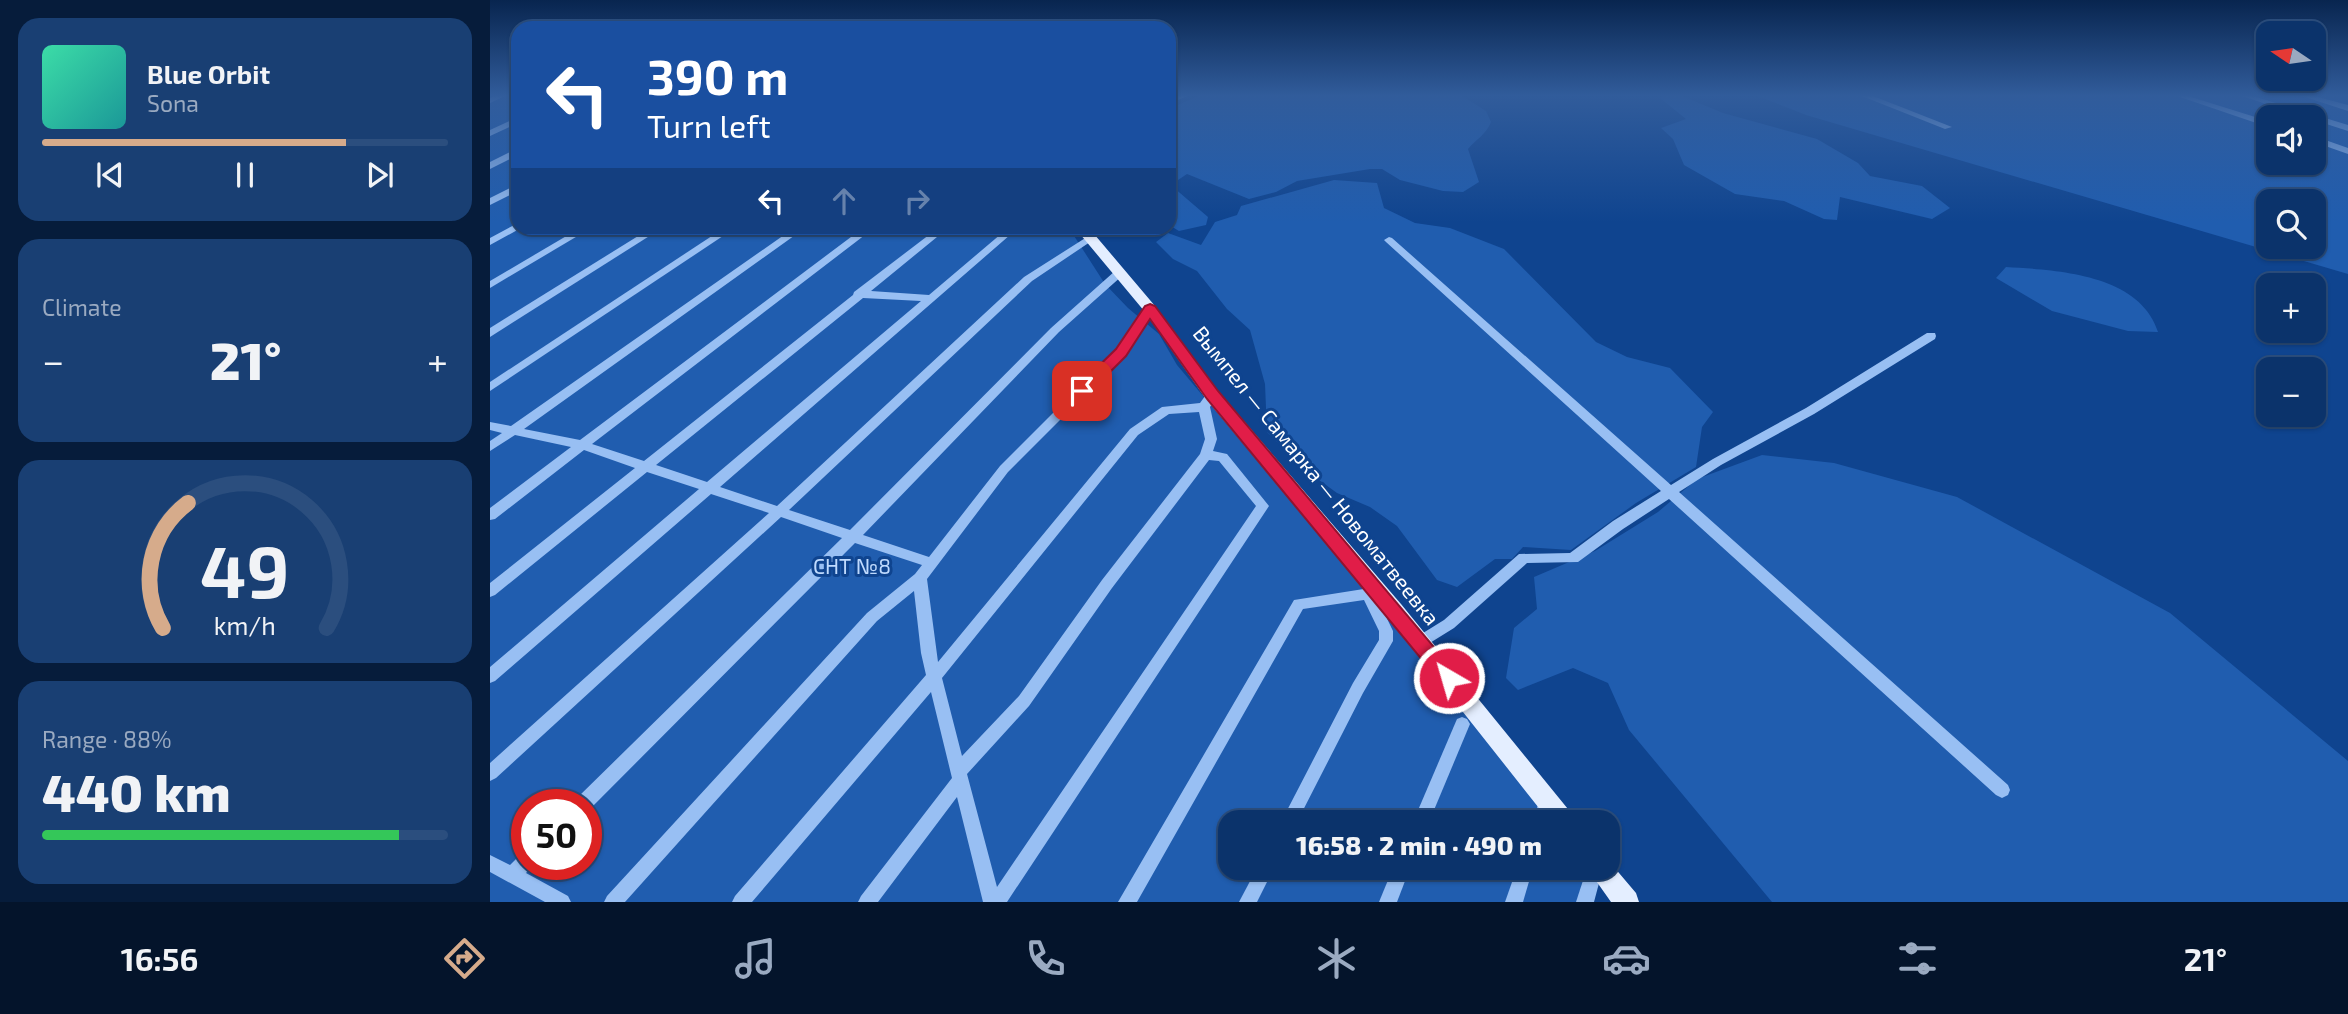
<!DOCTYPE html>
<meta charset="utf-8">
<style>
body{margin:0;font-family:"Exo 2",sans-serif;background:#193f73;color:#f1f3f6;height:100vh;display:flex;flex-direction:column;font-size:26px;white-space:nowrap}
*{box-sizing:border-box;margin:0}
p{font-size:23px;color:#9aaac1}
.icon{flex:none;width:38px;height:38px;fill:none;stroke:currentColor;stroke-width:2;stroke-linecap:round;stroke-linejoin:round}
.map{position:relative;flex:1;overflow:hidden}
.drawer{display:flex;flex-direction:column;gap:18px;padding:18px;background:#061c3b;width:490px}
.drawer>*{flex:none}
.guide{position:absolute;left:21px;top:21px;width:665px;height:214px;border-radius:21px;box-shadow:0 2px 5px #0004,0 0 0 2px #2b4e7e;background:#1a4fa0;color:#fff;overflow:hidden}
.needle{width:46px;rotate:283deg}
.fabs{position:absolute;left:1766px;top:21px;display:grid;gap:14px}
.fabs a{display:grid;place-items:center;width:70px;height:70px;border-radius:14px;background:#0b336b;box-shadow:0 2px 5px #0004,0 0 0 2px #2b4e7e;font-size:35px}
.speed{position:absolute;left:21px;top:789px;display:flex;gap:14px;font-size:35px;font-weight:700;text-align:center}
.speed>*{display:grid;place-content:center;width:91px;height:91px;border-radius:50%;background:#0b336b;box-shadow:0 2px 5px #0004,0 0 0 2px #2b4e7e;line-height:1}
.speed .limit{border:10px solid #d22;background:#fff;color:#111}
.pin{position:absolute;display:grid;place-items:center;width:60px;height:60px;color:#fff;margin:-30px;border-radius:14px;box-shadow:0 4px 10px #0006}
.me{position:absolute;width:77px;margin:-38px;rotate:322deg;stroke-linejoin:round;filter:drop-shadow(0 0 5px #0008)}
.turn{display:flex;align-items:center;gap:24px;height:147px;padding:0 21px;font-size:32px}
.turn .icon{width:91px;height:91px;stroke-width:2.5}
.turn b{display:block;font-size:49px;line-height:60px}
.lanes{display:flex;align-items:center;height:66px;padding:0 21px;background:#0003;justify-content:center;gap:35px;direction:ltr}
.lanes .off{opacity:.35}
.big{font-size:52px;font-weight:800;line-height:1.1}
.drawer .widget{flex:1;display:flex;flex-direction:column;justify-content:center;gap:10px;min-width:0;padding:0 24px;border-radius:21px;background:#193f73}
.drawer .dial{align-items:center;gap:0}
.dial svg{height:182px;overflow:visible;fill:none;stroke:#2b4e7e;stroke-width:7;stroke-linecap:round;text-anchor:middle}
.dial text{fill:#f1f3f6;stroke:none}
.song{display:flex;align-items:center;gap:21px}
.cover{width:84px;height:84px;border-radius:10px;background:linear-gradient(135deg,hsl(160 70% 55%),hsl(180 70% 35%))}
.played{height:7px;border-radius:4px;background:linear-gradient(90deg,#d6ab8b 75%,#2b4e7e 75%)}
.keys{display:flex;justify-content:space-around;direction:ltr}
.heat{display:flex;justify-content:space-between;align-items:center;font-size:38px;direction:ltr}
.charge{height:10px;border-radius:5px;background:linear-gradient(90deg,#34c759 88%,#2b4e7e 0)}
.trip{position:absolute;left:728px;top:810px;width:402px;height:70px;border-radius:21px;background:#0b336b;box-shadow:0 2px 5px #0004,0 0 0 2px #2b4e7e;font-weight:800;line-height:70px;text-align:center}
.menu{display:flex;height:112px;justify-content:space-around;align-items:center;background:#04142b;color:#9aaac1}
.menu .icon{width:49px;height:49px}
.menu .current{color:#d6ab8b}
.menu b{font-size:32px;color:#f1f3f6}
main{display:flex;flex:1;min-height:0}
.map>svg:first-child{display:block}
.green{fill:#205daf;fill-rule:evenodd}
.lines{fill:none;stroke-linecap:round;stroke-linejoin:round}
.minor{fill:#98bff3;fill-rule:evenodd}
.major{fill:#e4eeff;fill-rule:evenodd}
.route{fill:#e11d48;stroke:#92132f;stroke-width:2}
.labels{text-anchor:middle;dominant-baseline:central;stroke-width:6;stroke-linejoin:round;paint-order:stroke}
.street-label{font-size:21px;fill:#fff;stroke:#0f448f}
.park-label{font-size:21px;fill:#bfdafe;stroke:#0f448f}
</style>
<main>
<section class="drawer">
<div class="widget">
<div class="song"><i class="cover"></i><div><b>Blue Orbit</b><p>Sona</p></div></div>
<div class="played"></div>
<div class="keys"><svg class="icon" aria-label="previous" viewBox="0 0 24 24"><path d="M18 5L8 12l10 7zM5 5v14"/></svg><svg class="icon" aria-label="pause" viewBox="0 0 24 24"><path d="M8 5v14M16 5v14"/></svg><svg class="icon" aria-label="next" viewBox="0 0 24 24"><path d="M6 5l10 7-10 7zM19 5v14"/></svg></div>
</div>
<div class="widget"><p>Climate</p>
<div class="heat"><a>−</a><b class="big">21°</b><a>+</a></div>
</div>
<div class="widget dial"><svg viewBox="0 0 100 80">
<path d="M14 69A42 42 0 1 1 86 69"/>
<path d="M14 69A42 42 0 0 1 25 14" stroke="#d6ab8b"/>
<text x="50" y="56" font-size="32" font-weight="700">49</text>
<text x="50" y="72" font-size="11">km/h</text>
</svg></div>
<div class="widget"><p>Range · 88%</p><b class="big">440 km</b><div class="charge"></div></div>
</section>
<div class="map">
<svg width="1858" height="902" viewBox="0 0 1858 902">
<rect width="100%" height="100%" fill="#0f448f"/>
<!-- green -->
<g class="green">
<path d="M0 96H28V228H579L615 284 638 308 669 334 687 365 894 612 1064 822H740V868H1096L1087 902H0ZM37 805H96V864H37Z"/>
<path d="M708 96H972L996 111 1001 122C996 135 986 139 978 149L989 182 973 192 953 191 910 180 892 169H880L807 181 786 192 759 199 697 174 685 182 683 187 718 217 716 225 689 231 679 225V109Z"/>
<polygon points="1174,96 1192,96 1233,113 1327,139 1368,163 1380,176 1432,186 1460,208 1442,219 1350,197 1347,220 1334,219 1294,201 1245,194 1194,165 1183,139 1171,128 1196,119 1170,98"/>
<path d="M1268 96H1858V274L1316 115ZM1778 117H1824V163H1778ZM1778 201H1824V247H1778Z"/>
<polygon points="844,180 887,183 894,208 925,223 960,228 1014,249 1106,342 1137,357 1180,368 1223,412 1212,427 1206,467 1146,503 1081,550 1033,547 1022,559 1005,559 967,587 947,580 907,526 880,507 847,493 818,472 777,432 775,384 760,330 737,309 707,271 683,259 666,242 678,233 711,245 725,222 747,215 751,206"/>
<path d="M1516 267C1567 270 1650 274 1668 332L1638 331 1562 311 1506 278Z"/>
<polygon points="1272,455 1344,463 1467,497 1680,613 1858,761 1858,902 1282,902 1139,730 1118,683 1083,668 1028,690 1016,678 1024,628 1047,609 1044,577 1105,551 1168,512 1207,479"/>
</g>
<g class="lines">
<!-- minor -->
<g class="minor">
<polygon points="5,96 15,96 0,103 0,98"/>
<polygon points="687,96 697,96 679,104 679,99"/>
<polygon points="1372,96 1383,96 1462,127 1455,129"/>
<polygon points="1687,96 1698,96 1778,121 1778,127"/>
<polygon points="1752,96 1763,96 1858,125 1858,131 1824,120 1824,117 1815,117"/>
<polygon points="1812,96 1824,96 1858,105 1858,111"/>
<polygon points="28,117 28,123 0,136 0,130"/>
<polygon points="1824,136 1858,148 1858,154 1824,142"/>
<polygon points="28,148 28,155 0,169 0,162"/>
<polygon points="28,184 28,191 0,205 0,198"/>
<polygon points="28,223 28,228 31,228 0,245 0,238"/>
<polygon points="90,228 101,228 0,288 0,281"/>
<polygon points="161,228 172,228 0,337 0,328"/>
<polygon points="234,228 245,228 0,391 0,382"/>
<path d="M304 228H315L34 429 90 440 373 228H384L102 444 154 461 363 295 364 292 448 228H458L381 291 439 295 518 228H528L230 487 287 506 534 277 600 235 605 238 603 240 542 281 299 510 360 530 561 328 625 271H633V275L569 332 373 535 439 557 510 466 627 349 656 307H664L665 309 635 355 518 472 437 579 448 662 640 429 672 407 710 403 718 392H726L728 395 720 407 727 439 723 451 737 454 779 506 517 902H493L467 797 388 902H368L371 896 462 778 441 692 262 902H242L245 896 436 675 431 653 424 591 387 621 135 902H114L117 896 377 613 425 574 432 565 365 543 98 811H96V805H84L86 799 352 538 291 517 6 778 0 781V763L279 513 221 494 5 681 0 683V667L209 489 157 472 5 595 0 597V583L145 468 94 450 5 519 0 520V508L81 447 25 435 0 451V441L12 433 0 430V422L21 426ZM373 298 431 301 217 482 166 465ZM709 412 715 439 710 454 612 580 529 696 472 756 452 678 648 435 679 414ZM719 460 729 461 766 506 507 887 477 774 539 706 622 588Z"/>
<polygon points="899,237 902,238 1181,485 1223,459 1316,408 1437,333 1445,333 1446,336 1445,339 1324,414 1231,465 1189,492 1518,785 1520,790 1518,795 1512,798 1506,795 1179,499 1133,529 1088,562 1037,563 964,628 935,646 930,648 925,646 923,642 925,638 954,620 1029,554 1080,553 1123,521 1171,491 896,242 894,240"/>
<polygon points="887,584 892,586 894,590 888,600 903,631 903,641 873,693 807,822 791,822 863,683 889,640 889,631 874,600 813,609 647,902 628,902 804,600 880,588"/>
<polygon points="972,717 977,719 980,724 939,822 923,822 967,719"/>
<polygon points="1057,792 1063,794 1065,800 1059,822 1043,822 1051,794"/>
<polygon points="37,852 37,864 44,864 36,873 78,896 81,902 55,902 0,872 0,855 20,865 31,854"/>
<polygon points="767,868 784,868 767,902 749,902"/>
<polygon points="903,868 920,868 907,902 889,902"/>
<polygon points="1027,868 1043,868 1033,902 1015,902"/>
<polygon points="1097,868 1113,868 1104,902 1086,902"/>
</g>
<!-- major -->
<g class="major">
<polygon points="585,228 599,228 665,306 728,391 911,604 1082,814 1086,822 1060,822 897,616 716,399 655,312"/>
<polygon points="1118,860 1146,893 1149,902 1121,902 1097,868 1118,868"/>
</g>
</g>
<!-- sky -->
<linearGradient id="sky" x2="0" y2="1"><stop stop-color="#08254f"/><stop offset="0.43" stop-color="#315c9b"/><stop offset="1" stop-color="#315c9b" stop-opacity="0"/></linearGradient>
<rect width="1858" height="222" fill="url(#sky)"/>
<!-- route -->
<polygon class="route" points="660,304 665,306 728,391 965,672 968,678 965,684 959,687 952,684 717,399 660,319 636,356 597,395 587,395 584,391 587,387 626,349 655,306"/>
<g class="labels">
<!-- street labels -->
<g class="street-label">
<text transform="translate(827 475) rotate(51)">Вымпел — Самарка — Новоматвеевка</text>
</g>
<!-- park labels -->
<g class="park-label">
<text x="362" y="565">СНТ №8</text>
</g>
</g>
</svg>
<div class="fabs">
<a><svg class="needle" viewBox="-14 -14 28 28"><path d="M0-13l5 13h-10z" fill="#e53935"/><path d="M0 13l5-13h-10z" fill="#9aaac1"/></svg></a>
<a><svg class="icon" aria-label="sound" viewBox="0 0 24 24"><path d="M4 9h4l5-4v14l-5-4H4zM17 9q2 3 0 6"/></svg></a>
<a><svg class="icon" aria-label="search" viewBox="0 0 24 24"><circle cx="10" cy="10" r="6"/><path d="M15 15l6 6"/></svg></a>
<a>+</a>
<a>−</a>
</div>
<div class="speed"><div class="limit">50</div></div>
<div class="pin" style="left:592px;top:391px;background:#d93025"><svg class="icon" aria-label="arrive" viewBox="0 0 24 24"><path d="M6 21V4h12l-3 4 3 4H6"/></svg></div>
<svg class="me" style="left:959px;top:678px" viewBox="-20 -20 40 40"><circle r="17" fill="#e11d48" stroke="#fff" stroke-width="3"/><path d="M0-11L8 9 0 5-8 9z" fill="#fff"/></svg>
<div class="trip">16:58 · 2 min · 490 m</div>
<div class="guide">
<div class="turn"><svg class="icon" aria-label="left" viewBox="0 0 24 24"><path d="M17 20v-9H6M10 6l-5 5 5 5"/></svg><div><b>390 m</b>Turn left</div></div>
<div class="lanes"><svg class="icon" aria-label="left" viewBox="0 0 24 24"><path d="M17 20v-9H6M10 6l-5 5 5 5"/></svg><svg class="icon off" aria-label="ahead" viewBox="0 0 24 24"><path d="M12 20V5M6 11l6-6 6 6"/></svg><svg class="icon off" aria-label="right" viewBox="0 0 24 24"><path d="M7 20v-9h11M14 6l5 5-5 5"/></svg></div>
</div>
</div>
</main>
<nav class="menu">
<b>16:56</b>
<svg class="icon current" aria-label="directions" viewBox="0 0 24 24"><path d="M12 3l9 9-9 9-9-9zM9 14v-3h6M13 9l2 2-2 2"/></svg>
<svg class="icon" aria-label="music" viewBox="0 0 24 24"><path d="M9 18V5l10-2v13"/><circle cx="6" cy="18" r="3"/><circle cx="16" cy="16" r="3"/></svg>
<svg class="icon" aria-label="phone" viewBox="0 0 24 24"><path d="M5 4h4l2 5-3 2q2 4 5 5l2-3 5 2v4C11 20 4 13 5 4z"/></svg>
<svg class="icon" aria-label="climate" viewBox="0 0 24 24"><path d="M12 3v18M4 7l16 10M4 17L20 7"/></svg>
<svg class="icon" aria-label="car" viewBox="0 0 24 24"><path d="M5 17H2v-5l4-1 3-4h7l3 4 3 1v5h-3M9 17h6M6 11h13"/><circle cx="7" cy="17" r="2"/><circle cx="17" cy="17" r="2"/></svg>
<svg class="icon" aria-label="filters" viewBox="0 0 24 24"><path d="M4 7h16M4 17h16"/><circle cx="9" cy="7" r="2"/><circle cx="15" cy="17" r="2"/></svg>
<b>21°</b>
</nav>
